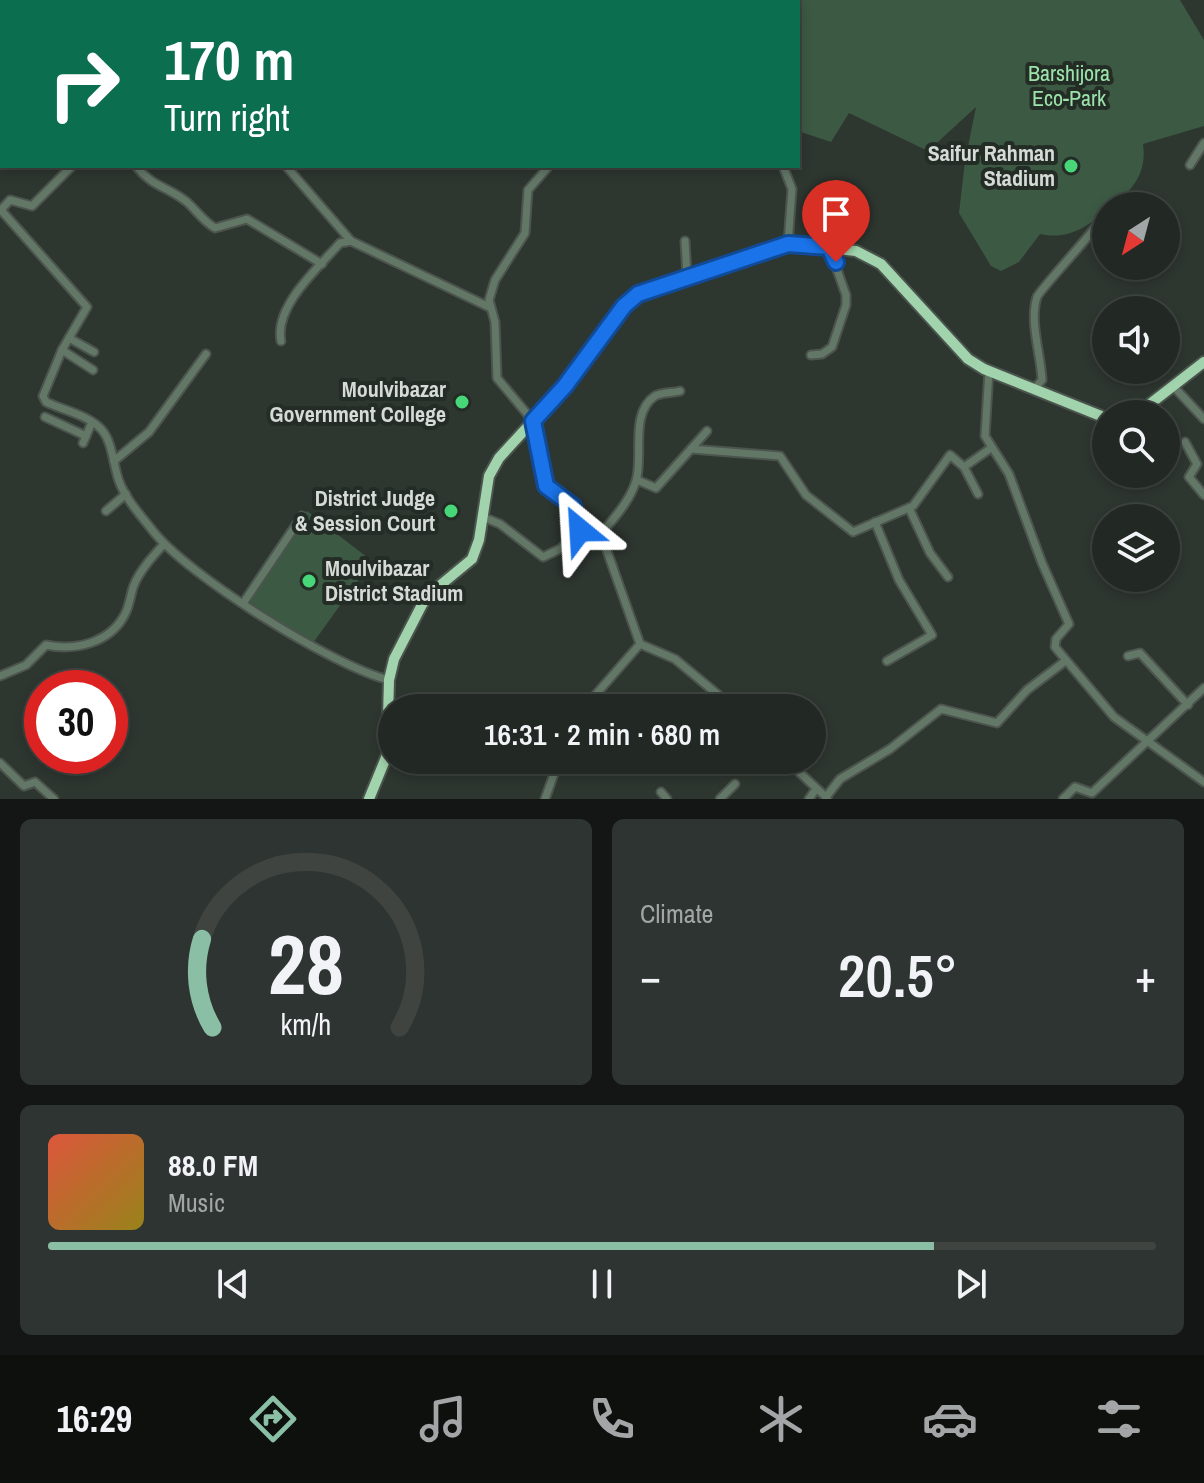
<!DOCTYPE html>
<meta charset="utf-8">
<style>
body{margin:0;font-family:"Archivo Narrow",sans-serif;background:#2e3431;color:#f1f3f6;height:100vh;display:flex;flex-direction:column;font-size:30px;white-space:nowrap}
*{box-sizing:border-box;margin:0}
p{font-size:26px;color:#a2a6a6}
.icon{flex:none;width:44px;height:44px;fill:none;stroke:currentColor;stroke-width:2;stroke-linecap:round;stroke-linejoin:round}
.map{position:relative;height:799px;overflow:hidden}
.drawer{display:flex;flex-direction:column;gap:20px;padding:20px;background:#131614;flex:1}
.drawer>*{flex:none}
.guide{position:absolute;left:0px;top:0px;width:800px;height:168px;box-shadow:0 4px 12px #0003,0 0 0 2px #3f4441;background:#0b6e4f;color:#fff;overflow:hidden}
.needle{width:52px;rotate:216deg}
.controls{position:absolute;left:1092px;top:192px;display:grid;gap:16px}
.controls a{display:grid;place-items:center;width:88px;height:88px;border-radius:50%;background:#222824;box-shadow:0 4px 12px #0003,0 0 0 2px #3f4441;font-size:40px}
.speed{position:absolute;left:24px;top:670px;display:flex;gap:16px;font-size:40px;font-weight:700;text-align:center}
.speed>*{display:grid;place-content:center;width:104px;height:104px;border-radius:50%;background:#222824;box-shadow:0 4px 12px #0003,0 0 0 2px #3f4441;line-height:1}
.speed .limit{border:12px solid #d22;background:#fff;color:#111}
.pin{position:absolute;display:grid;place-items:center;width:68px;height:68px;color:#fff;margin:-82px -34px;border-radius:50% 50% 50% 0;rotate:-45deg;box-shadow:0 0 8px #0007}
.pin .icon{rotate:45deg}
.me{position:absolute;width:88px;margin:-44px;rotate:333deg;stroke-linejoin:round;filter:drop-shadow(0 0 6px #0008)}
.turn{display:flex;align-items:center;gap:28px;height:168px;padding:0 32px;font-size:36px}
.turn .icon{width:104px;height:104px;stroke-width:2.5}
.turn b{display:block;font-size:56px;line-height:68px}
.big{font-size:60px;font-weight:600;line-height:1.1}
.drawer .tile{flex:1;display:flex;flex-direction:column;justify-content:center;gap:12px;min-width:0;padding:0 28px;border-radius:12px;background:#2e3431}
.drawer .dial{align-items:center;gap:0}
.dial svg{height:208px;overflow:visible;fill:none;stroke:#3f4441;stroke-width:7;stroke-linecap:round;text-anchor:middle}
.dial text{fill:#f1f3f6;stroke:none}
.song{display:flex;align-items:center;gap:24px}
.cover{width:96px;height:96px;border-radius:12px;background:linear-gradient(135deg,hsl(10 70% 55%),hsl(50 70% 35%))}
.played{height:8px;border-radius:4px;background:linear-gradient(90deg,#8abfa5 80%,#3f4441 80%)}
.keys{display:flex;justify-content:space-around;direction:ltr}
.heat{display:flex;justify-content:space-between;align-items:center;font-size:44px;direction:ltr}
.drawer .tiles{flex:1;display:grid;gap:20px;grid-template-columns:1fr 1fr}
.tile:last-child{grid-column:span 2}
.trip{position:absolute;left:378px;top:694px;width:448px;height:80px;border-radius:40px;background:#222824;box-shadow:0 4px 12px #0003,0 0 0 2px #3f4441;font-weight:600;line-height:80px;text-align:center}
.dock{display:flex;height:128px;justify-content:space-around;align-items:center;background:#0e100e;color:#a2a6a6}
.dock .icon{width:56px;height:56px}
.dock .active{color:#8abfa5}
.dock b{font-size:36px;color:#f1f3f6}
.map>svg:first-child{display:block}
.green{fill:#3c5943}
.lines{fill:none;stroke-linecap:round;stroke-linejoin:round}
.minor-casing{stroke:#4c544e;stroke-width:11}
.highway-casing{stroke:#4c544e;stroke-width:14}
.minor{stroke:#637767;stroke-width:7}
.highway{stroke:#a1d4ac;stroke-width:10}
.route-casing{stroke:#114b97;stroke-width:20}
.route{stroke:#1a73e8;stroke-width:14}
.poi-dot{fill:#48d778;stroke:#242c26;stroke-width:3}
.labels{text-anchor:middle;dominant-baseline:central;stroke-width:8;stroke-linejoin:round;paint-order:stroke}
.park-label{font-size:22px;fill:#9be3ab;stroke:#242c26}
.poi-label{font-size:22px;font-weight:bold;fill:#d6dbd7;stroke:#242c26;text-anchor:end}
</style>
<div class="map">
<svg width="1204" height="799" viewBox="0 0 1204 799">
<rect width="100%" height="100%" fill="#2e3630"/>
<!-- green -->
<g class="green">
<path d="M619 0H1180L1204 40V126L1143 144C1147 172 1134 188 1113 206H1106V212C1084 228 1068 240 1040 234L1019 262 1001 271 991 266 959 213 965 161 976 107 928 151 849 113 831 142 798 131V2Z"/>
<polygon points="307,511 372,561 313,643 248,601"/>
</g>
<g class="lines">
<defs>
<g id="minor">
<polyline points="595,0 596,2"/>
<polyline points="715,0 715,2"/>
<polyline points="308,2 309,0"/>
<polyline points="1190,165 1204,143"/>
<path d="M136 166C152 187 169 187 187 202 197 211 203 221 215 228L247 219 322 264"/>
<polyline points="286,166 351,241 489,307"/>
<polyline points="549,166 528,190 525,233 495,280 489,300 495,322 497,378 533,421 546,486 573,506 580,530"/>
<polyline points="783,166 792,189 788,244"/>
<path d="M1 210 87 307 62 350 43 396 46 402C63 410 88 415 101 429 113 442 113 465 119 481 125 498 141 516 153 531 187 575 334 667 389 680"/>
<polyline points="0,211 10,200 32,206 72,166"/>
<polyline points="685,241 687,276"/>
<polyline points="69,338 94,352"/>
<path d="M281 341C274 306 319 267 340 243L351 241"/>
<polyline points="62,350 93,370"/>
<polyline points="811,355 822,354 832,347 846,305 846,295 829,247"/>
<polyline points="989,370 985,436 1009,474 1042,563 1069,624 1056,639 1055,647 1114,717 1204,782"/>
<path d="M1035 388 1042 380C1041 355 1029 321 1037 297 1039 291 1089 237 1098 224"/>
<polyline points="1175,388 1204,419"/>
<polyline points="45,417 86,436"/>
<polyline points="1185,442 1197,464 1189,477 1204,495"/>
<polyline points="83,443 92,422"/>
<polyline points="691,449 780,456 806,495 853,532 913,506 950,455 964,467 978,494"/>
<polyline points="114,461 149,432 206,354"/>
<polyline points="964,467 991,448"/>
<polyline points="637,480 656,488 707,431"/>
<polyline points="909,508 930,553 948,577"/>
<polyline points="106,511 126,494"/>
<polyline points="483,517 500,524 543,557 560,549 580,530 601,534"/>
<polyline points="875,522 899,580 932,635 887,661"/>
<polyline points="244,602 302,516"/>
<polyline points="640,644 675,659 734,708"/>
<polyline points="1128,656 1140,653 1188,705"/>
<path d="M0 676 26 665 46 645C75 651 109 643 124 616 130 606 130 595 134 585 140 570 153 556 164 544"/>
<path d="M584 708 640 644 601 534C614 518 630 501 636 481 644 457 629 413 655 396 661 392 673 393 680 391"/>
<polyline points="786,760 827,798"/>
<polyline points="0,763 24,786 35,782 54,799"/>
<polyline points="661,792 667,799"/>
<polyline points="826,797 840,779 890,749 941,709 997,723 1027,690 1064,662"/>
<polyline points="545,799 559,760"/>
<polyline points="720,799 735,784"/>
<polyline points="809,799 816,789"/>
<polyline points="1063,799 1075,787 1092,793 1204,688"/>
</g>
<g id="highway">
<polyline points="1137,414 1204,362"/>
<polyline points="369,799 387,755 389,680 394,659 426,597 472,559 479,540 489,476 499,458 565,386 624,306 638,294 788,244 856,251 881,264 968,359 984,369 1106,418"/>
</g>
</defs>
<!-- minor casing -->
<use href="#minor" class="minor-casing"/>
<!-- highway casing -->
<use href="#highway" class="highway-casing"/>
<!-- minor -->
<use href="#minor" class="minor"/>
<!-- highway -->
<use href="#highway" class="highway"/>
</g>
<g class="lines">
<defs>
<polyline id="route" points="580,530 573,506 546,486 533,421 565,386 624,306 638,294 788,244 829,247 836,262"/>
</defs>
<!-- route casing -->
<use href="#route" class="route-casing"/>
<!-- route -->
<use href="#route" class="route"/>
</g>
<!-- markers -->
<g class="poi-dot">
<circle cx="1071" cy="166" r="8"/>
<circle cx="462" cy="402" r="8"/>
<circle cx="451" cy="511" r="8"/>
<circle cx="309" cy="581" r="8"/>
</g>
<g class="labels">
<!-- park labels -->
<g class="park-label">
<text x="1069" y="73">Barshijora<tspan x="1069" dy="25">Eco-Park</tspan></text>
</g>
<!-- poi labels -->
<g class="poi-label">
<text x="1055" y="153">Saifur Rahman<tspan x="1055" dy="25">Stadium</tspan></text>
<text x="446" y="389">Moulvibazar<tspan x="446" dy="25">Government College</tspan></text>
<text x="435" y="498">District Judge<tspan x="435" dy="25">&amp; Session Court</tspan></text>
<text x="325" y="568" text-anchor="start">Moulvibazar<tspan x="325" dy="25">District Stadium</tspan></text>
</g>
</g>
</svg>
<div class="controls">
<a><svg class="needle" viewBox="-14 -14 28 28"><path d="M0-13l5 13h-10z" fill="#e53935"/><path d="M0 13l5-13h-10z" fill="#a2a6a6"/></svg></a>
<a><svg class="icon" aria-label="sound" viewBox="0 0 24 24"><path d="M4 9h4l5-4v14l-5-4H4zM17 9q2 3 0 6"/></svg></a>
<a><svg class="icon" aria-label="search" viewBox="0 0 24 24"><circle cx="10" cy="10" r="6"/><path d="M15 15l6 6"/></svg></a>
<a><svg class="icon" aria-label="layers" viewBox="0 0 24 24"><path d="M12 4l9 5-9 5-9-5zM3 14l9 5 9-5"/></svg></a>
</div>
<div class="speed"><div class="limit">30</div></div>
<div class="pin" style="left:836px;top:262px;background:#d93025"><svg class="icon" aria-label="arrive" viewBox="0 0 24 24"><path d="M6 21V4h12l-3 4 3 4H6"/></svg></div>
<svg class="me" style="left:580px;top:530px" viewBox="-20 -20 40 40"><path d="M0-17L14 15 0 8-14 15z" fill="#1a73e8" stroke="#fff" stroke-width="4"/></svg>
<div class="trip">16:31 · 2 min · 680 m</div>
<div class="guide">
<div class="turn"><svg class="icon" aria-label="right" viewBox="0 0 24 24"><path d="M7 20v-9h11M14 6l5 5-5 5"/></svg><div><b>170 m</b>Turn right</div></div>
</div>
</div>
<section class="drawer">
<div class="tiles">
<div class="tile dial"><svg viewBox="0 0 100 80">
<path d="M14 69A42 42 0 1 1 86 69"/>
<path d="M14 69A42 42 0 0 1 10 35" stroke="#8abfa5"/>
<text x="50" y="56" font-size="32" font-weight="700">28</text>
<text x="50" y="72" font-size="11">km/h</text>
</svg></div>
<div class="tile"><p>Climate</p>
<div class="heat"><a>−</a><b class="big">20.5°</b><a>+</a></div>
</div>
<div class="tile">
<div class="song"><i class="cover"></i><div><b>88.0 FM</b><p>Music</p></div></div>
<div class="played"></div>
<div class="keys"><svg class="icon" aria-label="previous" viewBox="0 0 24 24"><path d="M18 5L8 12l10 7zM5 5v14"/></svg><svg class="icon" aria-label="pause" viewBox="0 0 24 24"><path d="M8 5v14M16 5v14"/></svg><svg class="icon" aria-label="next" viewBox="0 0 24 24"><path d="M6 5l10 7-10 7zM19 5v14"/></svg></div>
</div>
</div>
</section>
<nav class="dock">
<b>16:29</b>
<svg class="icon active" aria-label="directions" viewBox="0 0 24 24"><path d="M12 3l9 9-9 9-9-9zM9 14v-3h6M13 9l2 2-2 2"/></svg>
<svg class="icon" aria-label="music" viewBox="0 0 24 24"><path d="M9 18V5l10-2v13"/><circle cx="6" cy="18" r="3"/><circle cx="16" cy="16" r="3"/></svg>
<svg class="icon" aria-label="phone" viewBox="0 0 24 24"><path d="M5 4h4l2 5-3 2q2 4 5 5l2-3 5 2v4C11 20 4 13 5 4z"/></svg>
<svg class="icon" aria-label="climate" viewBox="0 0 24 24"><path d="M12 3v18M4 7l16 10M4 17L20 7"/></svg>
<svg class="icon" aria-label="car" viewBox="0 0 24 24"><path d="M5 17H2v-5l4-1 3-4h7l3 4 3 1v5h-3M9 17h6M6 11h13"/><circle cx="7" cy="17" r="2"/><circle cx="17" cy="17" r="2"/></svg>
<svg class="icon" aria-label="filters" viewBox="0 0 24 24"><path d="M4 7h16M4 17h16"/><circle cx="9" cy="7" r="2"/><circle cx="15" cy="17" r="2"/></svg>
</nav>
